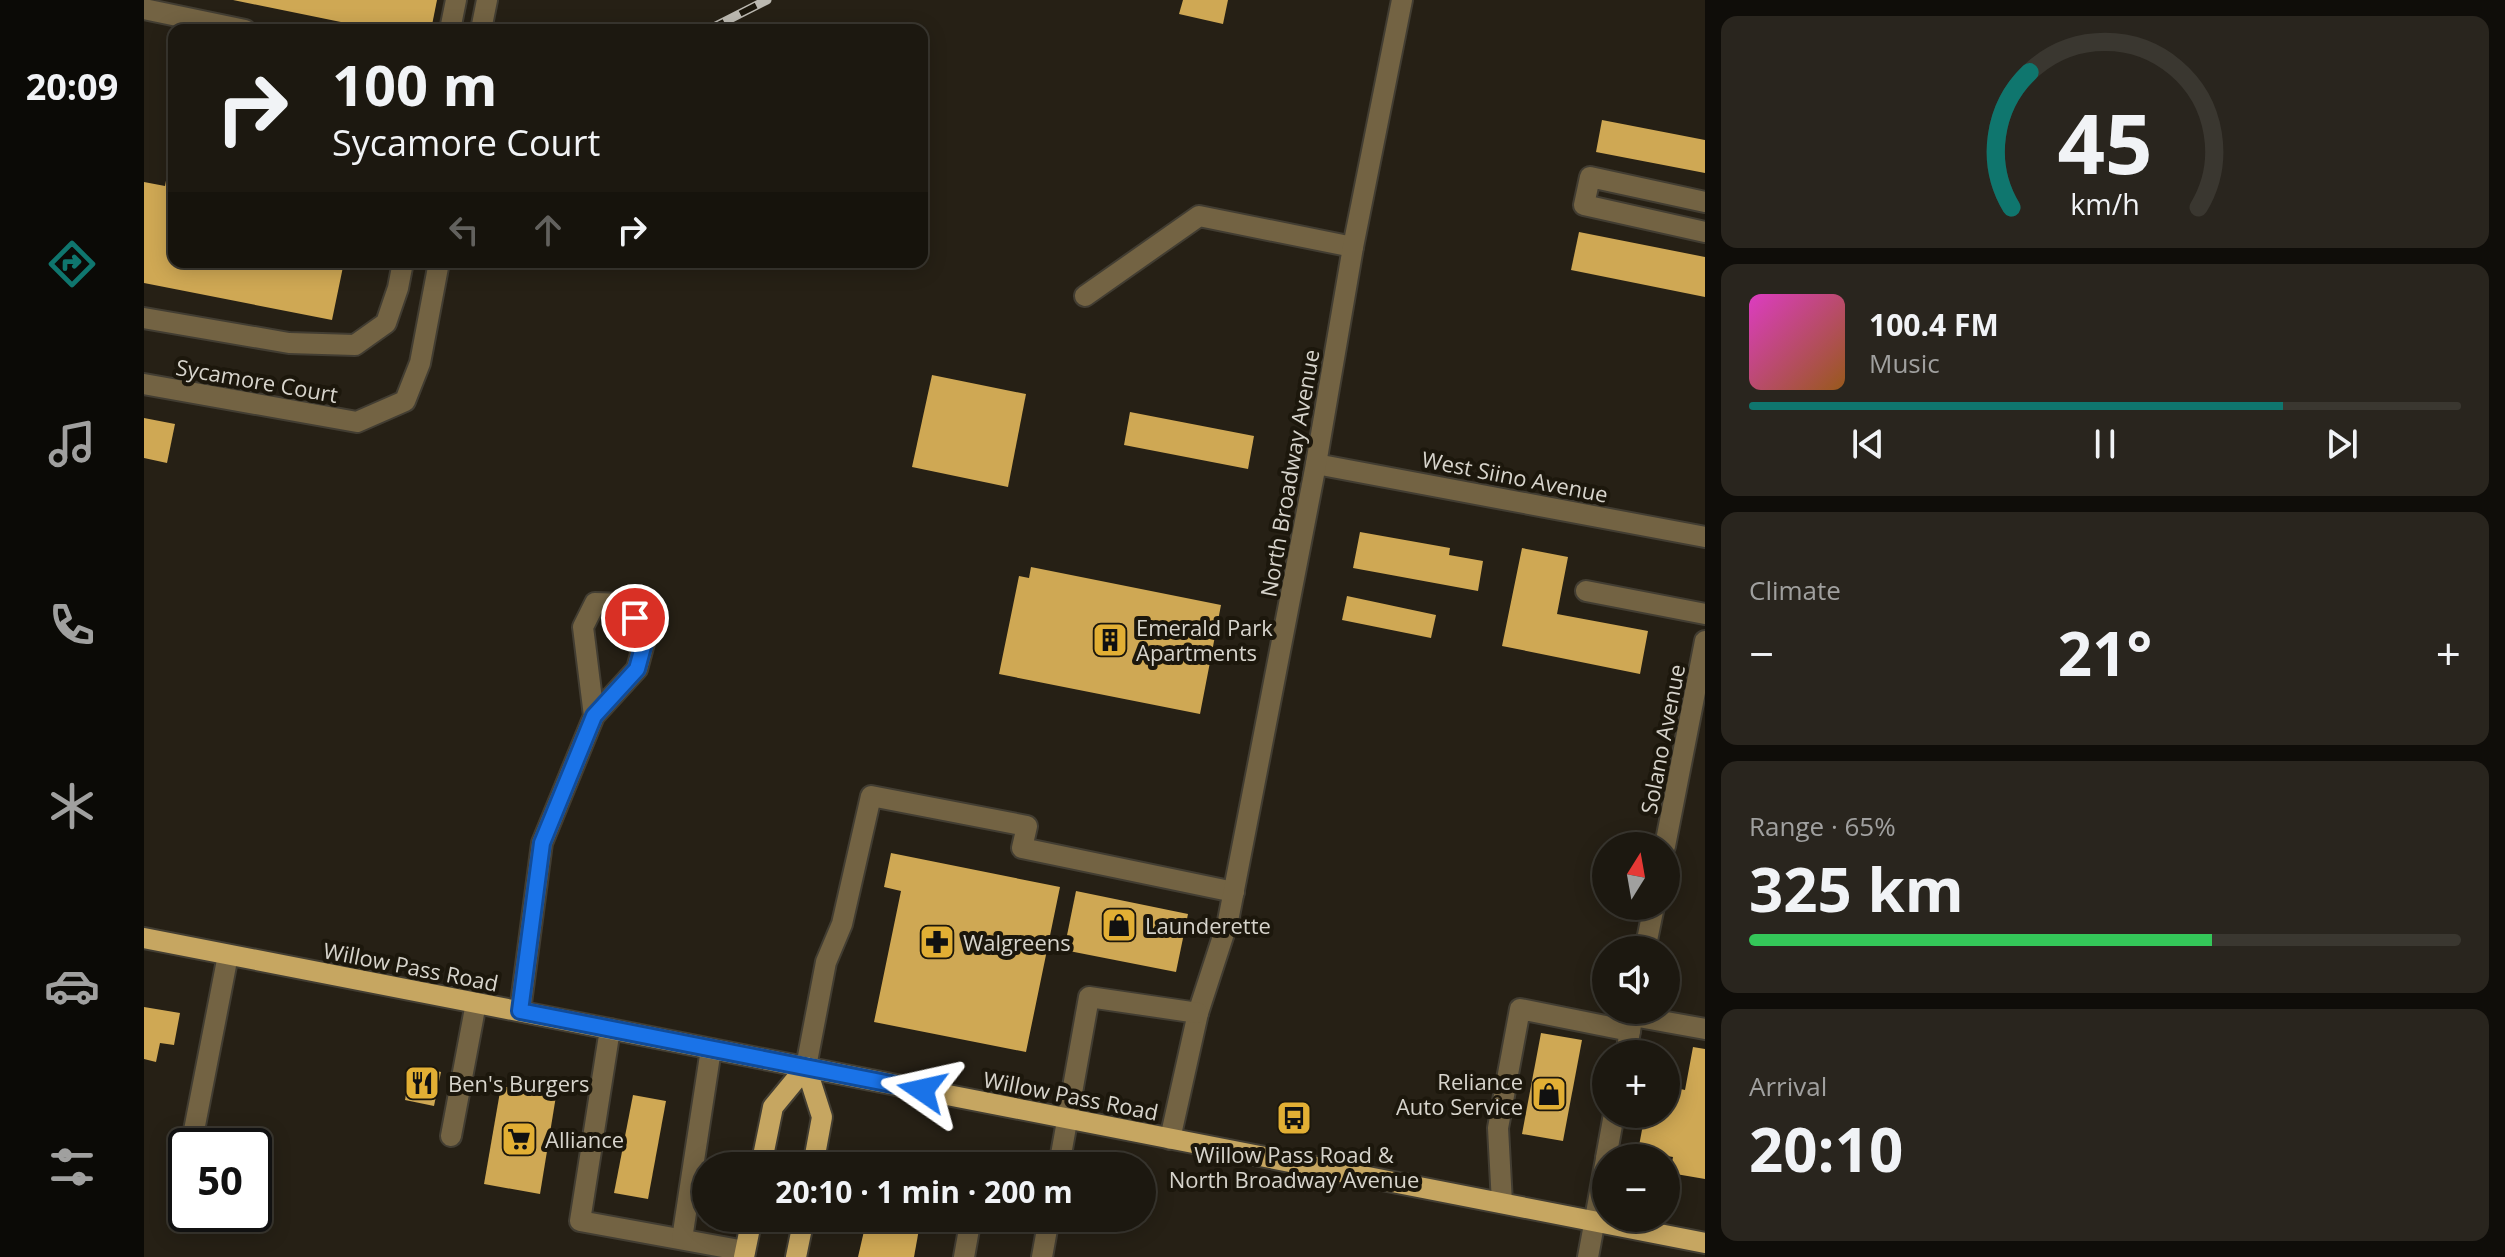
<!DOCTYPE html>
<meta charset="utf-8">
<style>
body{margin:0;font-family:"Open Sans",sans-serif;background:#29251e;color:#f1f3f6;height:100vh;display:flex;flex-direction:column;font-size:30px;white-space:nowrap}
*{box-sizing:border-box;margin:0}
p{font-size:26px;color:#a0a09f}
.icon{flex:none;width:44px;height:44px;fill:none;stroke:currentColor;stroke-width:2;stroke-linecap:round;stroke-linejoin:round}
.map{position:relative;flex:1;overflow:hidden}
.side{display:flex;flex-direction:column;gap:16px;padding:16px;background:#0f0d09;width:800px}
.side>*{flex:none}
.top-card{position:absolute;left:24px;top:24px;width:760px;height:244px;border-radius:16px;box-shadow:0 4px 20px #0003,0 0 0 2px #3a3730;background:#1c1810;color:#f1f3f6;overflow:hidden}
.needle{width:52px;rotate:11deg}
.tools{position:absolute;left:1448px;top:832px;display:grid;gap:16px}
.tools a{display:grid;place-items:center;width:88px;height:88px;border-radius:50%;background:#1c1810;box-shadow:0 4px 20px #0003,0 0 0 2px #3a3730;font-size:40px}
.speed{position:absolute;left:24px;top:1128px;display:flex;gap:16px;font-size:40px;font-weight:700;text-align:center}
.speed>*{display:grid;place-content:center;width:104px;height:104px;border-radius:50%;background:#1c1810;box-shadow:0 4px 20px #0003,0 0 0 2px #3a3730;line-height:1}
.speed .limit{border:4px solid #111;border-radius:12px;background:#fff;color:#111}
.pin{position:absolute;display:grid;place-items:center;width:68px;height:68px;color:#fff;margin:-34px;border:4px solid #fff;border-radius:50%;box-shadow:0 2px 8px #0007}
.me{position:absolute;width:88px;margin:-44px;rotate:281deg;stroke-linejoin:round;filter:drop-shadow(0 0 6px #0008)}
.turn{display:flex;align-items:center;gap:28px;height:168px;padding:0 32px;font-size:36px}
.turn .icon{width:104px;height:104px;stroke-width:2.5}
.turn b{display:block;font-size:56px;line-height:68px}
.lanes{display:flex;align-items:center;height:76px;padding:0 32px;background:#0003;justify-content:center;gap:40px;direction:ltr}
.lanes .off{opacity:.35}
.big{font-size:60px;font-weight:700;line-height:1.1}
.side .tile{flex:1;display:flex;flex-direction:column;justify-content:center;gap:12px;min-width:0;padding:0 28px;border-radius:16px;background:#29251e}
.side .dial{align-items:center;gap:0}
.dial svg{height:208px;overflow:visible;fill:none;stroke:#3a3730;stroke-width:7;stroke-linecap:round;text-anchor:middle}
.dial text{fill:#f1f3f6;stroke:none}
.song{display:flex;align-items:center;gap:24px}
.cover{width:96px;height:96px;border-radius:12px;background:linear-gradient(135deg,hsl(310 70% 55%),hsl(30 70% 35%))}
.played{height:8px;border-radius:4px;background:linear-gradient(90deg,#0f766e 75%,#3a3730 75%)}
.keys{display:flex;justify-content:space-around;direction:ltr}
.heat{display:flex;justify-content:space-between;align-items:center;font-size:44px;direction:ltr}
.charge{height:12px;border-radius:6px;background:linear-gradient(90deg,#34c759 65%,#3a3730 0)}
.trip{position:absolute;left:548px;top:1152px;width:464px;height:80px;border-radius:40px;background:#1c1810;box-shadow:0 4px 20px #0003,0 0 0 2px #3a3730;font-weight:700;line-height:80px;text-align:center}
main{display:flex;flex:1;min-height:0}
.tab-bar{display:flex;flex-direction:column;width:144px;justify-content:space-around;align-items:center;background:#0b0a06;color:#a0a09f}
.tab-bar .icon{width:56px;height:56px}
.tab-bar .on{color:#0f766e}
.tab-bar b{font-size:36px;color:#f1f3f6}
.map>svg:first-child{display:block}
.building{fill:#cfa854}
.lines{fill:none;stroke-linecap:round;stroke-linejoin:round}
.minor-casing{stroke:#423d32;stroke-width:24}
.major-casing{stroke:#423d32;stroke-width:24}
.minor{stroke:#736343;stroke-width:20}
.major{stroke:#c6a661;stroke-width:20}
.rail-casing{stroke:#bcb9b1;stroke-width:9}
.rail{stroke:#1c170c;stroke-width:6;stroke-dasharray:18;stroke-linecap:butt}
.route-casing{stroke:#114b97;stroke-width:20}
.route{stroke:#1a73e8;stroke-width:14}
.labels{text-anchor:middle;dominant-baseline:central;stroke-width:8;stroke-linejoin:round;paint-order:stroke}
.street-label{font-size:22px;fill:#d7d4cc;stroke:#1c170c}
.poi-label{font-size:22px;fill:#d7d4cc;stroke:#1c170c;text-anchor:start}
</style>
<main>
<nav class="tab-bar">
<b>20:09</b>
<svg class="icon on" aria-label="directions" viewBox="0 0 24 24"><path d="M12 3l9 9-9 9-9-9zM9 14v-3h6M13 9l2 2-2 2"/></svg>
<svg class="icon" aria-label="music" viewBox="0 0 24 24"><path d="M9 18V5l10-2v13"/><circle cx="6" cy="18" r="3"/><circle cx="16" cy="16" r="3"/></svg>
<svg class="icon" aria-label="phone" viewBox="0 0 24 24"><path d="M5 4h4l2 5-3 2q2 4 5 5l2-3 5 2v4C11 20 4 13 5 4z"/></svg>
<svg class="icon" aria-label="climate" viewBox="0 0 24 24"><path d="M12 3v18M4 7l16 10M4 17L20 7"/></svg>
<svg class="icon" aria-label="car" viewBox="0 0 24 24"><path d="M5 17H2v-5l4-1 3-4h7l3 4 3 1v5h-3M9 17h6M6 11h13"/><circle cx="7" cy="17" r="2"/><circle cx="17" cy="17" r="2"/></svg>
<svg class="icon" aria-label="filters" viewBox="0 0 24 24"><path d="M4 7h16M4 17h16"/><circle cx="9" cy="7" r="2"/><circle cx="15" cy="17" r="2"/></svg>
</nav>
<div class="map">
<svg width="1561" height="1257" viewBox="0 0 1561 1257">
<rect width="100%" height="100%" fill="#262015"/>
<!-- building -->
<g class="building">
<polygon points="89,0 293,0 287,30 236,30"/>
<polygon points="1039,0 1084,0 1079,24 1035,14"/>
<polygon points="1458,120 1561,140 1561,173 1452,152"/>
<polygon points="23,175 30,176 30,262 200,262 188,320 0,283 0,182 21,186"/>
<polygon points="1435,232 1561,257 1561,297 1427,270"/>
<polygon points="788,375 882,394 864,487 768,467"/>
<polygon points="986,412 1110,436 1104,469 980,445"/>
<polygon points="0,418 31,424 23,463 0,458"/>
<polygon points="1216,532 1306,548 1305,555 1339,561 1334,591 1209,568"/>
<polygon points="1378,548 1424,557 1413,614 1504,631 1496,674 1358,646"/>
<polygon points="887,567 1077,605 1056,714 855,674 875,576 885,578"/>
<polygon points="1203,596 1292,615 1287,638 1198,620"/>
<polygon points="747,853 916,887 882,1052 730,1022 757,891 740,887"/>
<polygon points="932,891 1044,914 1032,972 920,950"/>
<polygon points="0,1007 36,1013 30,1045 16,1043 12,1062 0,1059"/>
<polygon points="1397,1033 1438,1040 1419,1141 1378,1134"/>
<polygon points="1549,1047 1561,1049 1561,1179 1526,1173 1529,1157 1494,1151 1501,1114 1522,1114 1522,1086 1541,1090"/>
<polygon points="267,1066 297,1072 290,1106 261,1100"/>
<polygon points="357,1086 412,1096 396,1194 340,1184"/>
<polygon points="489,1095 522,1101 504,1199 470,1193"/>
<polygon points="723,1218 777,1218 770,1257 714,1257"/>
</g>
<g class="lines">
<defs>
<g id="minor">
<polyline points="0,9 101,30"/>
<polyline points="306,30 312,0"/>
<polyline points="337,30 343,0"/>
<polyline points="1561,202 1446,177 1440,205 1561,232"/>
<polyline points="941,296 1055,216 1209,247"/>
<polyline points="0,318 145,343 211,345 242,323 254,288 259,262"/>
<polyline points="0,384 213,422 261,401 276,363 295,262"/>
<polyline points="1172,464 1561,537"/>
<polyline points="1442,591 1561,614"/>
<polyline points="1521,846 1561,641"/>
<polyline points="1501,950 1510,906"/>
<polyline points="376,1011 398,843 450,716 493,669 503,632 480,604 451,603 439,627 450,716"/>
<polyline points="1489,1016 1561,1029"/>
<polyline points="466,1029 436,1221 601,1251"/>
<polyline points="1482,1054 1488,1019"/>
<polyline points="662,1067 682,962 698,924 727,796 883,826 878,848 1090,892"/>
<polyline points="307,1136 332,1003"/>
<polyline points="1026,1139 1054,1013 1084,921 1172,464 1209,247 1258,0"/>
<polyline points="47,1146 84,955"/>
<polyline points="1462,1158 1470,1114"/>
<polyline points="915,1166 945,997 1054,1013"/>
<polyline points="38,1196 42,1175"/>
<polyline points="1358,1203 1354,1128 1376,1009 1486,1031"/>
<polyline points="538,1239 567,1049"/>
<polyline points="820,1257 827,1218"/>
<polyline points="898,1257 905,1218"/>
<polyline points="1444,1257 1462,1159"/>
</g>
<g id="major">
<polyline points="0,938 1561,1243"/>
<polyline points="662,1067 678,1117 669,1166"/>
<polyline points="617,1166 629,1107 662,1067"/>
<polyline points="600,1257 608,1218"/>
<polyline points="652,1257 660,1218"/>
</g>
</defs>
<!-- minor casing -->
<use href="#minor" class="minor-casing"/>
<!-- major casing -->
<use href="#major" class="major-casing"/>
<!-- minor -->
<use href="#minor" class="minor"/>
<!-- major -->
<use href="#major" class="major"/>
<defs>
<polyline id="rail" points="564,30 623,0"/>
</defs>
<!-- rail casing -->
<use href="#rail" class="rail-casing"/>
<!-- rail -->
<use href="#rail" class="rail"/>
</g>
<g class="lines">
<defs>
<polyline id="route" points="491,618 503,632 493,669 450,716 398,843 376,1011 778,1090"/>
</defs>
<!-- route casing -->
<use href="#route" class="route-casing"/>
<!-- route -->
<use href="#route" class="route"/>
</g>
<!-- icons -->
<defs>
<symbol id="building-square" viewBox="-11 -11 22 22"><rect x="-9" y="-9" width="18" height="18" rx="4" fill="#e2af34" stroke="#1c170c"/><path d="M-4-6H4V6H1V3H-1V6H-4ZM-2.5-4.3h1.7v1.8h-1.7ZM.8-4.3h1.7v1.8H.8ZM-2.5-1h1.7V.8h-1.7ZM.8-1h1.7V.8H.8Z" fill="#111"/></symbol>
<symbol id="shop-square" viewBox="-11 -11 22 22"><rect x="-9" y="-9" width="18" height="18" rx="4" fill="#e2af34" stroke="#1c170c"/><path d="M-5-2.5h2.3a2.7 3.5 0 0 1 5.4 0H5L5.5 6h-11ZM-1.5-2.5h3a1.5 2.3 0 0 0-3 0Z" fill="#111"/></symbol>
<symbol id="pharmacy-square" viewBox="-11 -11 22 22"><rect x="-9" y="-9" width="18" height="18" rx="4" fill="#e2af34" stroke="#1c170c"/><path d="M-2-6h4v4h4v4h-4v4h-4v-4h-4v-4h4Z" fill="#111"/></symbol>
<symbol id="restaurant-square" viewBox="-11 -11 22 22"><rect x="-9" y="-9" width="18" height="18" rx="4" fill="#e2af34" stroke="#1c170c"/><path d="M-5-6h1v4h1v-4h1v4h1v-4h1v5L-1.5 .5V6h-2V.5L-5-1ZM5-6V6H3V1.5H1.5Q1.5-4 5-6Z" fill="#111"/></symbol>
<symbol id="bus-square" viewBox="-11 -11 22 22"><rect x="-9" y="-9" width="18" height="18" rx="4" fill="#e2af34" stroke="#1c170c"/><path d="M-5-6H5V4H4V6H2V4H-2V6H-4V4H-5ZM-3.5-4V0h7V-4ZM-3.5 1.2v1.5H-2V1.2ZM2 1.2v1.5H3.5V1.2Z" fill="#111"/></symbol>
<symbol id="supermarket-square" viewBox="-11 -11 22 22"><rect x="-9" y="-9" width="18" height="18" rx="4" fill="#e2af34" stroke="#1c170c"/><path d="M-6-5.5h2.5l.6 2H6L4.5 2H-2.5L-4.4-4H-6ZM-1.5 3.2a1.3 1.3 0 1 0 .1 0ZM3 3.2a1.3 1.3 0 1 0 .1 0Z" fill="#111"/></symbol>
</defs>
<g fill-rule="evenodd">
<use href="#building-square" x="946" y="620" width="40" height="40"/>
<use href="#shop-square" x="955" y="905" width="40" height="40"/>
<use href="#pharmacy-square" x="773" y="922" width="40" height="40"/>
<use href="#restaurant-square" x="258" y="1063" width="40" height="40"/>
<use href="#shop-square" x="1385" y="1074" width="40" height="40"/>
<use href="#bus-square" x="1130" y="1098" width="40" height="40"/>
<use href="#supermarket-square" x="355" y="1119" width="40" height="40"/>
</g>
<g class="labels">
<!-- street labels -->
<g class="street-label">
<text transform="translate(113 380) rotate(10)">Sycamore Court</text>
<text transform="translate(1145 473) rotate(-80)">North Broadway Avenue</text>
<text transform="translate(1371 476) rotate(11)">West Siino Avenue</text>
<text transform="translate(1518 739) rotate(-79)">Solano Avenue</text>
<text transform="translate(267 966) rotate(11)">Willow Pass Road</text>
<text transform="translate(927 1095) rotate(11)">Willow Pass Road</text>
</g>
<!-- poi labels -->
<g class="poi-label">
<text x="992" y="627">Emerald Park<tspan x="992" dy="25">Apartments</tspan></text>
<text x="1001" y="925">Launderette</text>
<text x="819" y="942">Walgreens</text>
<text x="1379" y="1081" text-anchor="end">Reliance<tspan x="1379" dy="25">Auto Service</tspan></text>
<text x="304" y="1083">Ben's Burgers</text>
<text x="401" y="1139">Alliance</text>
<text x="1150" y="1154" text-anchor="middle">Willow Pass Road &amp;<tspan x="1150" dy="25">North Broadway Avenue</tspan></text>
</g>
</g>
</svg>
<div class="tools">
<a><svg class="needle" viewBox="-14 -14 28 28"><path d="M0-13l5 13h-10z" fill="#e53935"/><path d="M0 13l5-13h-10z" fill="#a0a09f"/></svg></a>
<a><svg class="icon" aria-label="sound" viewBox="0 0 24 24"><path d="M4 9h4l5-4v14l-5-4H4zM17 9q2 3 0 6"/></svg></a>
<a>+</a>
<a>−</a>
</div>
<div class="speed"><div class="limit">50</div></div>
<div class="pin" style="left:491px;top:618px;background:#d93025"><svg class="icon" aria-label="arrive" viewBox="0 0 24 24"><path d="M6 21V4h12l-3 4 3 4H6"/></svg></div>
<svg class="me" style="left:778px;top:1090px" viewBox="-20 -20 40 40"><path d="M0-17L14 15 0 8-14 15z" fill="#1a73e8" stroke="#fff" stroke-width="4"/></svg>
<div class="trip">20:10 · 1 min · 200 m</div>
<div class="top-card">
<div class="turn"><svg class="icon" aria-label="right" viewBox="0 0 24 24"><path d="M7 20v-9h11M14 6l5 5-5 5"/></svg><div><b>100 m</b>Sycamore Court</div></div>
<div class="lanes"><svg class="icon off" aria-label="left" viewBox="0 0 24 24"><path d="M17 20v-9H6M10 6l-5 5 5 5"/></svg><svg class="icon off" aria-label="ahead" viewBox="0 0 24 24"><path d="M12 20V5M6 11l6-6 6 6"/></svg><svg class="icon" aria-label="right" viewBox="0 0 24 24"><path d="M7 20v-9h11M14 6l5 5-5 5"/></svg></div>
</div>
</div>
<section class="side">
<div class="tile dial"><svg viewBox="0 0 100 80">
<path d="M14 69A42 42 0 1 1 86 69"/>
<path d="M14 69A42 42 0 0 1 21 17" stroke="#0f766e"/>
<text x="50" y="56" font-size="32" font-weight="700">45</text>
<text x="50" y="72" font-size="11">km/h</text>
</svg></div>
<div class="tile">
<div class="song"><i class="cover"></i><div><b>100.4 FM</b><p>Music</p></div></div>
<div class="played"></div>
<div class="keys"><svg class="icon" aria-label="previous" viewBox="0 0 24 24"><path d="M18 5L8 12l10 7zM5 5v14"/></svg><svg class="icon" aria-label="pause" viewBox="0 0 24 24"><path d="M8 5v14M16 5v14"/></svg><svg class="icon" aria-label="next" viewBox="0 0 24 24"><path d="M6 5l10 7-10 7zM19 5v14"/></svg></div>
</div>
<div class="tile"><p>Climate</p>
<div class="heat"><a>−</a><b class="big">21°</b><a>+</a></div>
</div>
<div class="tile"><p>Range · 65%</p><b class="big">325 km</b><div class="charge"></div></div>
<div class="tile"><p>Arrival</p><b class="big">20:10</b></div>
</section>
</main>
